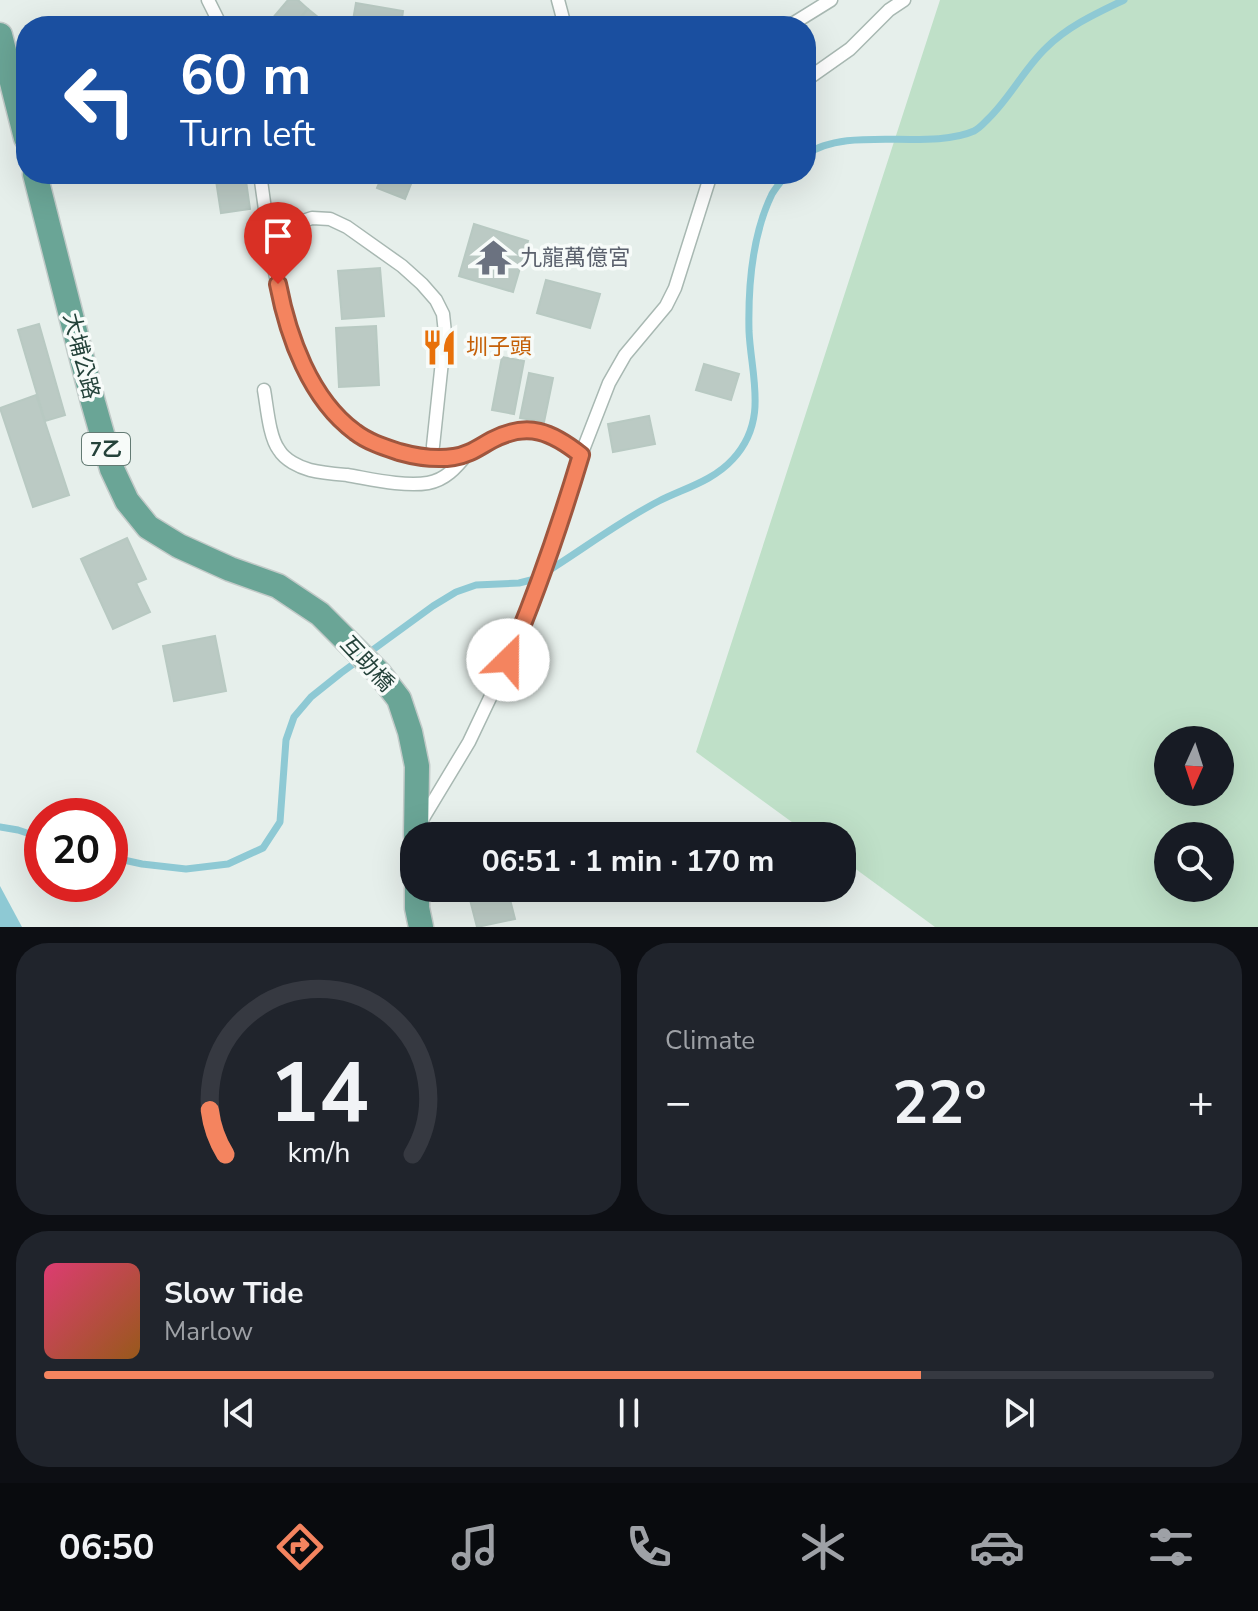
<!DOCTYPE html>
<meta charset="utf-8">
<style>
body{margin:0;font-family:"Nunito Sans","Noto Sans TC",sans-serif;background:#20242c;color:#f1f3f6;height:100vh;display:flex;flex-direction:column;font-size:30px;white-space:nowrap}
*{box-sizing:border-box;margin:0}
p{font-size:26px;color:#9ea1a6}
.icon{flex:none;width:44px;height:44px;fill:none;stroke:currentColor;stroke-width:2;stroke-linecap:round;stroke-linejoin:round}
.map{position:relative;height:927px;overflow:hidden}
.drawer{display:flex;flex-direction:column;gap:16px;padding:16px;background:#0d0f14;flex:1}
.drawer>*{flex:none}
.top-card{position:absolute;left:16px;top:16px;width:800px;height:168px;border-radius:32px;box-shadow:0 8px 32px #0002;background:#1a4fa0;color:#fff;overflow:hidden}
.needle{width:52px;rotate:183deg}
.fabs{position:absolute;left:1154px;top:726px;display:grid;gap:16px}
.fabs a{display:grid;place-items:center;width:80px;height:80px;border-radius:50%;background:#171b24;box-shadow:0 8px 32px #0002;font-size:40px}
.speed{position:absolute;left:24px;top:798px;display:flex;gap:16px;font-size:40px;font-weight:700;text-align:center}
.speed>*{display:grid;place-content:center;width:104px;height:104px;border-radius:50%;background:#171b24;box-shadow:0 8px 32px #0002;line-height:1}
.speed .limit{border:12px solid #d22;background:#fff;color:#111}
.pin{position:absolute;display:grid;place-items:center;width:68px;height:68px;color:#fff;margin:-82px -34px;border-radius:50% 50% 50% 0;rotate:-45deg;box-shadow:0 0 8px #0007}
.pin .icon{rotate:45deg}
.me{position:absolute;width:88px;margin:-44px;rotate:23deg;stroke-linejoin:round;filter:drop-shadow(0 0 6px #0008)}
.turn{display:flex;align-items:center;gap:28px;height:168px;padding:0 32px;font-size:36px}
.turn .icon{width:104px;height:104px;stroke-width:2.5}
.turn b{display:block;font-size:56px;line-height:68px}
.big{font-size:60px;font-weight:700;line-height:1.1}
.drawer .card{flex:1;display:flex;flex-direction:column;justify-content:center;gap:12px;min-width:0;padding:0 28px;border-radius:32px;background:#20242c}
.drawer .dial{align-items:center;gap:0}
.dial svg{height:208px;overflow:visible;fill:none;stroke:#363941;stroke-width:7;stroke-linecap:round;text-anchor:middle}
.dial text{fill:#f1f3f6;stroke:none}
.song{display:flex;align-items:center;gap:24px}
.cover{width:96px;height:96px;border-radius:12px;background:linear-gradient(135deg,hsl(340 70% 55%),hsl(30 70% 35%))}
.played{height:8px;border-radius:4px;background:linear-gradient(90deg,#f4845f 75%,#363941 75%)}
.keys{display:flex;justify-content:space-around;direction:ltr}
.heat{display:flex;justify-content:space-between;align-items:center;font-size:44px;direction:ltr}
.drawer .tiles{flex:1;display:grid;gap:16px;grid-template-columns:1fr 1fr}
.card:last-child{grid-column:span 2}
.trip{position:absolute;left:400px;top:822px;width:456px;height:80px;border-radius:32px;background:#171b24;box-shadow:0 8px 32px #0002;font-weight:700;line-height:80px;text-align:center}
.dock{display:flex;height:128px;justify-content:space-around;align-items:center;background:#090b0e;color:#9ea1a6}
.dock .icon{width:56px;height:56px}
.dock .active{color:#f4845f}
.dock b{font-size:36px;color:#f1f3f6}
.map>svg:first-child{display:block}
.green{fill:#bfe0c8;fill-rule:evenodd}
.water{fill:#8ec9d4}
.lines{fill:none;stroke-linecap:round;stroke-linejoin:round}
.stream{stroke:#8ec9d4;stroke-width:7}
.building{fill:#bbcac4;stroke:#b8c9c2;stroke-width:2}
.service-casing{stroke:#a8b8b2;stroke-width:15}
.primary-casing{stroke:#c2cac8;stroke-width:27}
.service{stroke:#fff;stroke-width:12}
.primary{stroke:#6aa596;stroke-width:24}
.route-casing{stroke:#9f563e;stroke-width:20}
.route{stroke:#f4845f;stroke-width:14}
.labels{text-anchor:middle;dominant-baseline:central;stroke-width:7;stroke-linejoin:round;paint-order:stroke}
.shield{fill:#f7fbf9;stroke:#637a73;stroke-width:2}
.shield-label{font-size:20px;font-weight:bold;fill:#24423a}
.worship-label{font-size:22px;fill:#5b616d;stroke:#f7fbf9;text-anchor:start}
.food-label{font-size:22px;fill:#c56008;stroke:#f7fbf9;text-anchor:start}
.street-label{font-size:22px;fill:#24423a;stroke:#f7fbf9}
</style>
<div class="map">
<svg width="1258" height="927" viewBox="0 0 1258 927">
<rect width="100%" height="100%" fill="#e6efeb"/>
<!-- green -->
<path class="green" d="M940 0H1258V927H935L842 859V836H811L696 752ZM1168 740H1220V792H1168ZM1168 836H1220V888H1168Z"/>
<!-- water -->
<polygon class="water" points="0,886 22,927 0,927"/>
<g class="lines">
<!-- stream -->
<g class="stream">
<path d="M806 155C846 125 929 151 974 131 980 128 984 123 988 119 1010 98 1024 69 1046 48 1068 26 1097 13 1124 0"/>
<polyline points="0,827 18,830 42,838"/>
<path d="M110 857 142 864 186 869 228 864 263 848 280 822 286 740 294 717 311 697 341 673 433 606 456 592 476 585 519 583 535 579C577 554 616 523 659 501 685 488 713 481 733 459 769 420 751 376 749 331 748 286 752 235 772 194 776 187 782 180 787 174"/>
</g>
</g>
<!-- building -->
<g class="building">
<polygon points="288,0 298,0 308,9 293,26 266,26"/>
<polygon points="356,3 403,11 401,26 352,26"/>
<polygon points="308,9 329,26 293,26"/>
<polygon points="215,174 245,174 250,209 221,213"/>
<polygon points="268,174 310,174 270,182"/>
<polygon points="383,174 415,174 405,199 377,188"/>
<polygon points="474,224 528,241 513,292 459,276"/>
<polygon points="380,268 384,316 342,319 338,271"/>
<polygon points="546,280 600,294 590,328 537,313"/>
<polygon points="39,324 65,415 45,421 18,330"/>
<polygon points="376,326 379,385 339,387 336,328"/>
<polygon points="502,357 524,361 514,414 492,410"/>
<polygon points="704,364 739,374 731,400 696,390"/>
<polygon points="529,373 553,378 544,422 520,418"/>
<polygon points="36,395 69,495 33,507 0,408"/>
<polygon points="649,416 655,444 613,452 608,424"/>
<polygon points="127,538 146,579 136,583 150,612 113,629 81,559"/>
<polygon points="215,636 226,691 174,701 163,646"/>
<polygon points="467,888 507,888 515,919 477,927"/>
</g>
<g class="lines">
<defs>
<g id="service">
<polyline points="208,0 221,26"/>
<polyline points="558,0 565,26"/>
<polyline points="789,26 831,0"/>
<polyline points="806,80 850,49 889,10 904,0"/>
<path d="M260 174C274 268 284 417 393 450 417 457 441 462 465 455 475 452 483 445 492 440 528 421 551 432 581 455"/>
<polyline points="270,241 297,223 312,218 330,219 347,227 402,266 422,284 436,300 443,314 445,333 433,446"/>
<path d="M264 390C267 406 269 437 279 450 285 460 299 467 310 470 322 473 335 474 347 475 371 479 404 487 428 483 445 480 456 468 467 454"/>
<polyline points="422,820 469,742 508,660 528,614 557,535 581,455 609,383 625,355 666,306 675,288 711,174"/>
</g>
<g id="primary">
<polyline points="0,35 26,138"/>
<polyline points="35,174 93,402 112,469 127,501 148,527 179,546 230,569 278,586 320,614 379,673 399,699 410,732 417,766 416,836"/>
<polyline points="417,888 417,908 421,927"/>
</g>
</defs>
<!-- service casing -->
<use href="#service" class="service-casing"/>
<!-- primary casing -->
<use href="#primary" class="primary-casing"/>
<!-- service -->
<use href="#service" class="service"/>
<!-- primary -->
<use href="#primary" class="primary"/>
</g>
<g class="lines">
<defs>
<path id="route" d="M278 284C288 336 310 399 355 432 368 442 384 447 399 452 417 457 435 460 454 457 469 455 479 447 492 440 528 421 552 432 581 455 560 525 537 593 508 660"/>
</defs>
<!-- route casing -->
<use href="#route" class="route-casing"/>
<!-- route -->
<use href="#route" class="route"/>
</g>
<!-- icons -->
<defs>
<symbol id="temple-bare" viewBox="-9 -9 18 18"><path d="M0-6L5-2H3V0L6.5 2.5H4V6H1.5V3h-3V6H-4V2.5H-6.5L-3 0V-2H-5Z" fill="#6b7280" stroke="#f7fbf9" stroke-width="2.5" paint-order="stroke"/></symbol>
<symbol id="restaurant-bare" viewBox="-9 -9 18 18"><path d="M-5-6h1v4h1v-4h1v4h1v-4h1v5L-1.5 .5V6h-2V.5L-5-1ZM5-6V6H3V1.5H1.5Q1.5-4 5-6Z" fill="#e8710a" stroke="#f7fbf9" stroke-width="2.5" paint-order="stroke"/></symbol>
</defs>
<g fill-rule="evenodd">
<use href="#temple-bare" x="468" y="232" width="51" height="51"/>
<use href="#restaurant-bare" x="414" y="322" width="51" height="51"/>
</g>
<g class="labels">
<!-- shield labels -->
<rect class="shield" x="82" y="433" width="48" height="32" rx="6"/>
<g class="shield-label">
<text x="106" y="449">7乙</text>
</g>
<!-- worship labels -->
<g class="worship-label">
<text x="520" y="258">九龍萬億宮</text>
</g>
<!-- food labels -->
<g class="food-label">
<text x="466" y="347">圳子頭</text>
</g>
<!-- street labels -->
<g class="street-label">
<text transform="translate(81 356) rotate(76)">大埔公路</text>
<text transform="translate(367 664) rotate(47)">互助橋</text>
</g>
</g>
</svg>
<div class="fabs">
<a><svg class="needle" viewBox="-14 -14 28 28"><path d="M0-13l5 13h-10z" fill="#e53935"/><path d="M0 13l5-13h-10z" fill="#9ea1a6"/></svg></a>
<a><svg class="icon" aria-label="search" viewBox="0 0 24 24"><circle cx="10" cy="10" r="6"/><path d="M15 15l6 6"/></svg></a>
</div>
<div class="speed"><div class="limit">20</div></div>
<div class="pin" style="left:278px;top:284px;background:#d93025"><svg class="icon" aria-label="arrive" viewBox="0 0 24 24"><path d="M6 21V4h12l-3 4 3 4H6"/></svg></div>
<svg class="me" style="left:508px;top:660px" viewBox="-20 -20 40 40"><circle r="19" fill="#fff"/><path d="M0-13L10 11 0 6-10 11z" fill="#f4845f"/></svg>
<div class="trip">06:51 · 1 min · 170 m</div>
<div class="top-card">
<div class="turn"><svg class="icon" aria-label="left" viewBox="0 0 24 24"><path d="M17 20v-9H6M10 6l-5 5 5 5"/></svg><div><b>60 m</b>Turn left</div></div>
</div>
</div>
<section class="drawer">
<div class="tiles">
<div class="card dial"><svg viewBox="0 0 100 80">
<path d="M14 69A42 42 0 1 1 86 69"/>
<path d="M14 69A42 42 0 0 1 8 52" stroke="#f4845f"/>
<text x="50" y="56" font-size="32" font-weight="700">14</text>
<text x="50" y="72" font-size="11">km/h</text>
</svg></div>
<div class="card"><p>Climate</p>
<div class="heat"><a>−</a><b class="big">22°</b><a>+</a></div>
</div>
<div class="card">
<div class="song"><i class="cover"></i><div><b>Slow Tide</b><p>Marlow</p></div></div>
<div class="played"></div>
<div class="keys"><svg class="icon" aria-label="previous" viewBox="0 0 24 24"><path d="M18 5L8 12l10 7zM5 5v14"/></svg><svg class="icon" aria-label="pause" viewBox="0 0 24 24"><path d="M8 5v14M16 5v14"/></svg><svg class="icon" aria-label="next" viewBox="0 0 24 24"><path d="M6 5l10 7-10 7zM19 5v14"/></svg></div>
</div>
</div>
</section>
<nav class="dock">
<b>06:50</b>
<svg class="icon active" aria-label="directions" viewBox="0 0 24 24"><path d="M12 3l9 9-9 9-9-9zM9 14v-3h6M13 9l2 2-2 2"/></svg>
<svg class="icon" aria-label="music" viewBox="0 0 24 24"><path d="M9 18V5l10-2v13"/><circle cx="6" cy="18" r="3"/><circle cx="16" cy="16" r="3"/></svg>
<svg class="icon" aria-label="phone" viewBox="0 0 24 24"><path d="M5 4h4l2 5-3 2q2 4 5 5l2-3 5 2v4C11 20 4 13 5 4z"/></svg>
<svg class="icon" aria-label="climate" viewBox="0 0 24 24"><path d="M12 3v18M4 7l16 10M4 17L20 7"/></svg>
<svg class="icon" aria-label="car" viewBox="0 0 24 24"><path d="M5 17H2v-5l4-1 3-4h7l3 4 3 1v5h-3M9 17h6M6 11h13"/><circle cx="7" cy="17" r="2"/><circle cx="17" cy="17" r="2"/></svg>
<svg class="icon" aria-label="filters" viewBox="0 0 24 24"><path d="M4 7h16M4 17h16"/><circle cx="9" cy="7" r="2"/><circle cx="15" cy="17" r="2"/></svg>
</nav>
